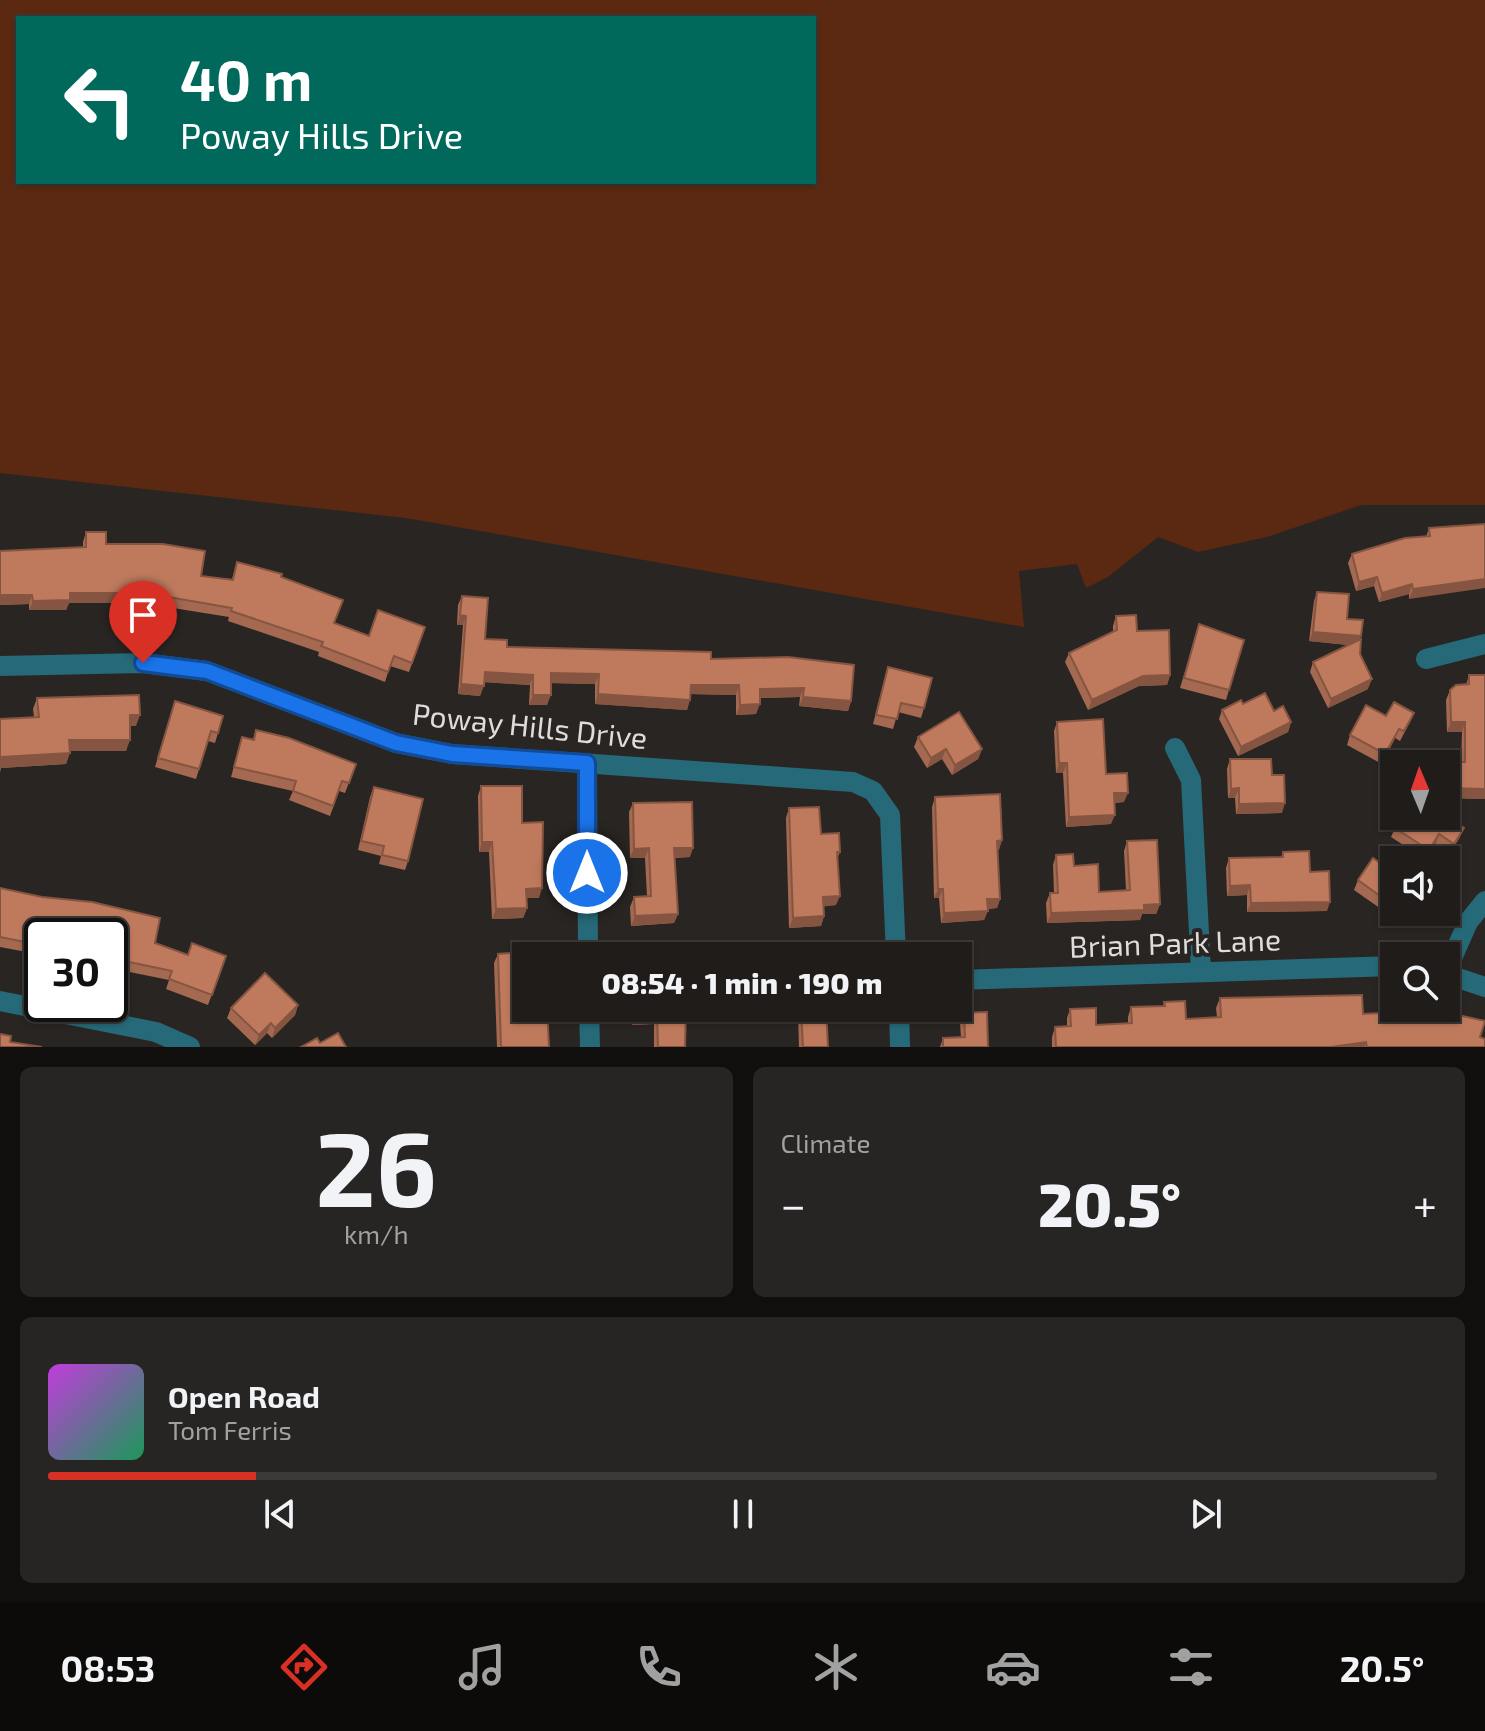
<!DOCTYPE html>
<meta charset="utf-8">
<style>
body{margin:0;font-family:"Exo 2",sans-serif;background:#272523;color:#f1f3f6;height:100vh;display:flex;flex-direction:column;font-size:30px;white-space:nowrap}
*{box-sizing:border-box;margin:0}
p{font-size:26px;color:#a1a1a2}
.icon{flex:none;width:44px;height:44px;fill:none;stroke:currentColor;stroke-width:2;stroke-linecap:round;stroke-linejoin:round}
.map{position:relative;height:1047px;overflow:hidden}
.panel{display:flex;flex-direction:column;gap:20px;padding:20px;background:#110f0e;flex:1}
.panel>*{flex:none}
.top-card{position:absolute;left:16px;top:16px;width:800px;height:168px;border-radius:0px;box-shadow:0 2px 6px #0004,0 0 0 2px #3c3a39;background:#00695c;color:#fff;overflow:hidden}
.needle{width:52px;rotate:358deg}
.tools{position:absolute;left:1380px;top:750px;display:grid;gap:16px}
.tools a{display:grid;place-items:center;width:80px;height:80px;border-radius:0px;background:#1f1c1a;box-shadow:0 2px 6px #0004,0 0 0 2px #3c3a39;font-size:40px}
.speed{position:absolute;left:24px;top:918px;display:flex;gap:16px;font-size:40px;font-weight:700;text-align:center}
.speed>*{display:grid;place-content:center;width:104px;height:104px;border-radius:50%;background:#1f1c1a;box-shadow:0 2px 6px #0004,0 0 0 2px #3c3a39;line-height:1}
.speed .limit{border:4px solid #111;border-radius:12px;background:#fff;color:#111}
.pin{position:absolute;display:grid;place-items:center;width:68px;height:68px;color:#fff;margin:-82px -34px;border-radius:50% 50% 50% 0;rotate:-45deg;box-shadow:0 0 8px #0007}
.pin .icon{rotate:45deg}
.me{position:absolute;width:88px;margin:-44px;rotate:0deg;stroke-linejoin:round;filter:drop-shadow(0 0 6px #0008)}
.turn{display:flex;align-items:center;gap:28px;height:168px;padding:0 32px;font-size:36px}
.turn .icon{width:104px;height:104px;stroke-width:2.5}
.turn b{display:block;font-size:56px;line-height:68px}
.big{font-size:60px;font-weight:800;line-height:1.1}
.panel .tile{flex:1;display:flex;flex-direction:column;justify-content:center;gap:12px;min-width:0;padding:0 28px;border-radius:12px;background:#272523}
.panel .dial{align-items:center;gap:0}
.dial b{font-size:104px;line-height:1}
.song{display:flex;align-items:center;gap:24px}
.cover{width:96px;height:96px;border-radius:12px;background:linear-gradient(135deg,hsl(290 70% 55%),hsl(150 70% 35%))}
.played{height:8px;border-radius:4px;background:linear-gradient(90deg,#d93025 15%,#3c3a39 15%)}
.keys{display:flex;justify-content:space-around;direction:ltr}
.heat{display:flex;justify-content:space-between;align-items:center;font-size:44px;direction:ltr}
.panel .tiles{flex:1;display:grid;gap:20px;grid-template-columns:1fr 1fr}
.tile:last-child{grid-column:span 2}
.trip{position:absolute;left:512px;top:942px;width:460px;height:80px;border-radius:0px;background:#1f1c1a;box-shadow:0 2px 6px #0004,0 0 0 2px #3c3a39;font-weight:800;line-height:80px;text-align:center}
.tab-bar{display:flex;height:128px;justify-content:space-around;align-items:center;background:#0c0b0a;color:#a1a1a2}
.tab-bar .icon{width:56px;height:56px}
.tab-bar .on{color:#d93025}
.tab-bar b{font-size:36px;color:#f1f3f6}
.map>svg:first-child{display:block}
.green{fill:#5b2911;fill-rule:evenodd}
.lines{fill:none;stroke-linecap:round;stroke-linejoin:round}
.minor{stroke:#266978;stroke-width:20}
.wall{fill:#a46950}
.shaded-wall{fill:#865541}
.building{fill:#bf7a5d;stroke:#865541;stroke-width:2}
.route-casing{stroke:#114b97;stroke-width:20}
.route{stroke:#1a73e8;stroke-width:14}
.labels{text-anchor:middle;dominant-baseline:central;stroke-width:8;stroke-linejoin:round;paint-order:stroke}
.street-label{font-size:30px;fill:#dfdcdb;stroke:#292523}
</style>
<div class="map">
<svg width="1485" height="1047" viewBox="0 0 1485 1047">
<rect width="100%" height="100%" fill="#292523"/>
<!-- green -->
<path class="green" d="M0 0H1485V505H1361L1267 537 1198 552 1158 537 1108 577 1086 588 1077 564 1019 571 1024 627 406 518 0 473ZM18 18H814V182H18Z"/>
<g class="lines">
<!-- minor -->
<g class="minor">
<polyline points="1426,659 1485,644"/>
<polyline points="0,666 143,663 207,671 396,743 452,754 853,782 873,791 890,815 896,956"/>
<polyline points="1175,748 1191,780 1201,971"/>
<polyline points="587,763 588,956"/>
<polyline points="1446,972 1468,922 1485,901"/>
<polyline points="1446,974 1485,987"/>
<polyline points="958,980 1394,966"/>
<polyline points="0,1001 156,1032 190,1047"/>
<polyline points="589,1008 590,1047"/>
<polyline points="899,1008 900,1047"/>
</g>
</g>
<!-- wall -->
<g class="wall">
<polygon points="1485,524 1409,599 1409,594 1379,602 1374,586 1356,591 1348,563 1352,554 1426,537 1429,528"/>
<polygon points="86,532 106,544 201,576 232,579 237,562 281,577 334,623 369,636 425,627 409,672 390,666 385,682 318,656 319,652 228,621 229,617 142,603 69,603 66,610 29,610 29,604 0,605 0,551 83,548 83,542"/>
<polygon points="1317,592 1347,619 1360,639 1360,654 1368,689 1328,708 1310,672 1313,662 1348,645 1309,641 1314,601"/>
<polygon points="462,596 485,639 507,647 711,659 851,701 848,711 799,706 800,697 760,698 756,714 736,715 736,695 691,694 687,710 595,704 595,684 551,683 547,705 529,705 530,685 484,682 480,696 458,694 463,625 457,625 458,605"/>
<polygon points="1116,616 1137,631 1170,675 1167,685 1139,686 1088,710 1065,662 1069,653 1113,631 1113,626"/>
<polygon points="1199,624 1229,690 1226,700 1180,688"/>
<polygon points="888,667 924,708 921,718 898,712 893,729 873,724"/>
<polygon points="1469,675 1485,799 1446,798 1446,769 1448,762 1461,762 1462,732 1447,732 1446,700 1450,690 1466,685"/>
<polygon points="37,698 136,726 130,726 126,751 70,751 66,764 1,768 0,772 0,719 34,717 33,709"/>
<polygon points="175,701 223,716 215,743 208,741 196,779 155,767"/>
<polygon points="1243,704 1274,711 1291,722 1288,732 1238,756 1219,719 1222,710"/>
<polygon points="1414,713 1410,722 1400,741 1395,738 1382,764 1347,745 1350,735 1386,716"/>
<polygon points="1057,722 1106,774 1124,802 1114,803 1111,824 1066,827 1063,773 1056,773 1054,731"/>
<polygon points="256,730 356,764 345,793 339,791 330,816 289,800 293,791 231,777 242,737 253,739"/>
<polygon points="918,737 982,749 978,759 952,775 942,759 927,768 914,747"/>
<polygon points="1230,759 1272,775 1282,813 1236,814 1235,798 1228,798 1227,769"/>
<polygon points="481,786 522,823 539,898 526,898 527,908 523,918 492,919 489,852 479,852 478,796"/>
<polygon points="374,787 408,861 405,870 379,864 381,856 358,850 370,797"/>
<polygon points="935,797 1002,840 998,850 1000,899 997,908 988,909 984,920 941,923 939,898 934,898 932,807"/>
<polygon points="633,803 690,857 674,858 678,914 674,923 631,926 630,907 634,897 647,896 645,858 630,858 629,812"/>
<polygon points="789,808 840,852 837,859 836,905 824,906 824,916 821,926 789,928 786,818"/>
<polygon points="1413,821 1460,837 1450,853 1436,844 1425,859 1391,837 1395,828"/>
<polygon points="1127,841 1160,904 1156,914 1142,914 1140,920 1047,923 1046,903 1050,893 1054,893 1053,865 1056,855 1074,866 1099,892 1126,890 1124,851"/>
<polygon points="1283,852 1310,872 1327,911 1247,912 1247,895 1227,896 1226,868 1229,858 1281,857"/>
<polygon points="1394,873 1394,912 1391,916 1354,890 1358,880"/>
<polygon points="0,888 188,955 226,956 208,1005 166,989 169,980 110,968 110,936 42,936 42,962 31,960 32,953 0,947"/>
<polygon points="498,954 526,980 549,1047 497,1047 494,963"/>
<polygon points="1220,998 1363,1014 1398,1012 1398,1008 1427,1008 1480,1037 1485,1047 1052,1047 1052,1037 1055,1027 1067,1027 1067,1018 1070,1009 1096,1025 1128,1023 1128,1017 1131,1007 1163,1006 1164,1002 1186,1019 1217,1017 1216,1008"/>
<polygon points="298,1005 295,1015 272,1038 267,1033 255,1045 227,1018 231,1008"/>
<polygon points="631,1008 686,1008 685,1047 654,1047 654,1024 632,1025"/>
<polygon points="782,1008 826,1008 828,1047 799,1047 798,1014 782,1015"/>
<polygon points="964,1013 988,1047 940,1047 943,1038 961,1038 960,1022"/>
</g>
<!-- shaded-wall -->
<g class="shaded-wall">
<polygon points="1377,577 1374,586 1356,591 1359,582"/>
<polygon points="1485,579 1485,588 1409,599 1413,589"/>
<polygon points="1412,584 1409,594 1379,602 1382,593"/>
<polygon points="70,593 145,593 142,603 69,603 66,610 29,610 33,601"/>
<polygon points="0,595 32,595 29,604 0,605"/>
<polygon points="460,615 466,616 463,625 457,625"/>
<polygon points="1313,632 1361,636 1358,646 1309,641"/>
<polygon points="485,672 533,675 530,685 481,682"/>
<polygon points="551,673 599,674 595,684 547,683"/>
<polygon points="1170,675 1167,685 1139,686 1088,710 1092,700 1143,676"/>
<polygon points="1372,679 1368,689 1328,708 1331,699"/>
<polygon points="461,684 484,686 480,696 458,694"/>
<polygon points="691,685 739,685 736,695 687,694"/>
<polygon points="804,688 800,697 756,698 760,689"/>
<polygon points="598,694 690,700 687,710 595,704"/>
<polygon points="533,695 551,695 547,705 529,705"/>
<polygon points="803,697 851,701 848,711 799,706"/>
<polygon points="760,704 756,714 736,715 740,705"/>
<polygon points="1414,713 1410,722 1400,741 1404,731"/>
<polygon points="130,715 140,715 136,726 126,726"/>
<polygon points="1291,722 1288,732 1238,756 1241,747"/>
<polygon points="1451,722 1465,722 1462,732 1447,732"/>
<polygon points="1399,729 1395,738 1382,764 1385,754"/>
<polygon points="69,740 130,740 126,751 65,751"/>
<polygon points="946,749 942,759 927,768 931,758"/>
<polygon points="982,749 978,759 952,775 955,765"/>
<polygon points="70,753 66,764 1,768 0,772 0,761 2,757"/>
<polygon points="1059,763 1067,763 1063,773 1056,773"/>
<polygon points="1239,788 1235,798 1228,798 1231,789"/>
<polygon points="1448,788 1485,789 1485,799 1446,798"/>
<polygon points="1114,793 1128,793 1124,802 1110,803"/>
<polygon points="1285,803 1282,813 1236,814 1239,804"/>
<polygon points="1115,815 1111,824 1066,827 1069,817"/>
<polygon points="1464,828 1460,837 1450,853 1454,844"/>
<polygon points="1439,834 1436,844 1425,859 1429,850"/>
<polygon points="1002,840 999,850 994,850 997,841"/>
<polygon points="482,842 492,842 489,852 479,852"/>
<polygon points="649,848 645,858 630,858 634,849"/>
<polygon points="674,848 693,848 690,857 670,858"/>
<polygon points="1250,885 1247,895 1227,896 1230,886"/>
<polygon points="542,888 539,898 522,898 526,889"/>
<polygon points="938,889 943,889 939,898 934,898"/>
<polygon points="840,896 836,905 820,907 823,897"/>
<polygon points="987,899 1000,899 997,908 983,909"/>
<polygon points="1330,902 1327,911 1247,912 1251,903"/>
<polygon points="1160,904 1156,914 1142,914 1140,920 1047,923 1051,913"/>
<polygon points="527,908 523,918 492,919 496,909"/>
<polygon points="988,911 984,920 941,923 944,913"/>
<polygon points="678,914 674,923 631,926 635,916"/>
<polygon points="824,916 821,926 789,928 793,918"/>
<polygon points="298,1005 295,1015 272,1038 275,1028"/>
<polygon points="784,1008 800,1008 798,1014 782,1015"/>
<polygon points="635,1015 657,1015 654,1024 632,1025"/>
<polygon points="271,1023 267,1033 255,1045 259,1035"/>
<polygon points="1366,1042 1365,1047 1331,1047"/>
</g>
<!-- building -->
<g class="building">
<polygon points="1485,524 1485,579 1413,589 1412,584 1382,593 1377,577 1359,582 1352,554 1405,538 1430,536 1429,528"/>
<polygon points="86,532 106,532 106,544 163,544 205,551 201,576 233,580 237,562 282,574 281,577 343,600 334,623 369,636 378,610 425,627 412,663 394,656 388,672 321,646 323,642 231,611 232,608 145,593 70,593 70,600 33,601 32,595 0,595 0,551 86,547"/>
<polygon points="1317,592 1349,594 1347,619 1363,620 1361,636 1313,632"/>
<polygon points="462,596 488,598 485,639 507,640 507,647 711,652 711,659 788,657 854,665 851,701 803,697 804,688 760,689 760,704 740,705 739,685 691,685 690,700 598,694 599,674 551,673 551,695 533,695 533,675 485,672 484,686 461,684 466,616 460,615"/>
<polygon points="1136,615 1137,631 1169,630 1170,675 1143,676 1092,700 1069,653 1117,630 1116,616"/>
<polygon points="1199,624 1244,640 1229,690 1184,678"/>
<polygon points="1361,639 1360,654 1372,679 1331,699 1313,662"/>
<polygon points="888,667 932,678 924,708 901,703 897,719 876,715"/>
<polygon points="1469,675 1485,675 1485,789 1448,788 1448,762 1465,762 1465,722 1451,722 1450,690 1456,685 1469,684"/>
<polygon points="1265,693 1274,711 1283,706 1291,722 1241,747 1222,710 1241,700 1243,704"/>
<polygon points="139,695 140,715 130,715 130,740 69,740 70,753 2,757 2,766 0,766 0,719 39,717 37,698"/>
<polygon points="175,701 223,716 218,733 211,731 199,769 158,758"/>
<polygon points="1394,702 1414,713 1404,731 1399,729 1385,754 1350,735 1366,705 1386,716"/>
<polygon points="959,712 982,749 955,765 946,749 931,758 918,737"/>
<polygon points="1103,719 1106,774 1127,773 1128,793 1114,793 1115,815 1069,817 1067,763 1059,763 1057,722"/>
<polygon points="256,730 289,738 356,764 349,783 342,781 333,806 293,791 296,781 234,767 242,737 254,740"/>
<polygon points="1230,759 1271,759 1272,775 1284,775 1285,803 1239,804 1239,788 1231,789"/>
<polygon points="481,786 522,786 522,823 543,822 542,888 526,889 527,908 496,909 492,842 482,842"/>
<polygon points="374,787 423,799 408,861 382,855 384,846 361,841"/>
<polygon points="1000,794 1002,840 997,841 1000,899 987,899 988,911 944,913 943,889 938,889 935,797"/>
<polygon points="692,802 693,848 674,848 678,914 635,916 634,897 651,896 649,848 634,849 633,803"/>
<polygon points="819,807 821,834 839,833 840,852 837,852 840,896 823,897 824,916 793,918 789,808"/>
<polygon points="1403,816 1406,816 1413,821 1417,816 1446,816 1464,828 1454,844 1439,834 1429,850 1395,828"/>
<polygon points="1157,840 1160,904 1144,905 1144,910 1051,913 1050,893 1058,893 1056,855 1073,854 1074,866 1098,864 1099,892 1130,890 1127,841"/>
<polygon points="1309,851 1310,872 1329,871 1330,902 1251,903 1250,885 1230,886 1229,858 1283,857 1283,852"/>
<polygon points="1373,858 1394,873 1394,906 1358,880"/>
<polygon points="0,888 42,897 92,902 160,918 155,943 188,955 192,943 226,956 212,995 169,979 172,971 110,958 110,936 42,936 42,952 34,951 35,944 0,937"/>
<polygon points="524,952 526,1008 547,1008 549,1047 501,1047 498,954"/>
<polygon points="845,954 845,956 807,956"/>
<polygon points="265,973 298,1005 275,1028 271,1023 259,1035 231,1008"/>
<polygon points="1362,995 1363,1014 1400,1012 1400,1008 1427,1008 1485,1021 1480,1037 1485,1039 1485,1047 1367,1047 1366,1042 1331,1047 1056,1047 1055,1027 1071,1026 1070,1009 1096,1008 1096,1025 1132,1023 1131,1007 1165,1006 1164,1002 1185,1001 1186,1019 1221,1017 1220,998"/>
<polygon points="635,1008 686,1008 685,1047 658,1047 657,1015 635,1015"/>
<polygon points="801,1008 826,1008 828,1047 803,1047"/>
<polygon points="987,1012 988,1047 943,1047 943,1038 965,1037 964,1013"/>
<polygon points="338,1033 346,1047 301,1047 317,1038 320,1043"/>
<polygon points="0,1034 11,1036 10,1042 42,1047 0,1047"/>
</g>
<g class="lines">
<defs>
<polyline id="route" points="143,663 207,671 396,743 452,754 587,763 587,873"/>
</defs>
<!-- route casing -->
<use href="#route" class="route-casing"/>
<!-- route -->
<use href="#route" class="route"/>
</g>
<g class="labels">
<!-- street labels -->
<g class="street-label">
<text transform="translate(530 725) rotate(6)">Poway Hills Drive</text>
<text transform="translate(1175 942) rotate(-2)">Brian Park Lane</text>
</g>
</g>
</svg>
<div class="tools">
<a><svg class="needle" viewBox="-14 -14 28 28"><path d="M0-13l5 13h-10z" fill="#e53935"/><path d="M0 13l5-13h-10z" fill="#a1a1a2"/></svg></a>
<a><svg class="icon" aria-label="sound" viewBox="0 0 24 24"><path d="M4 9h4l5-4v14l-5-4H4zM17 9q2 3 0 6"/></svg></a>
<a><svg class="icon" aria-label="search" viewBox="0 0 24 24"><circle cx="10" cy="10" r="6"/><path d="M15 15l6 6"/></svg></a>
</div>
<div class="speed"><div class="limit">30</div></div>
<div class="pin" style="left:143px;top:663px;background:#d93025"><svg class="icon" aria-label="arrive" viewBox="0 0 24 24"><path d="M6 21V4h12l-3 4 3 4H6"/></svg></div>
<svg class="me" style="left:587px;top:873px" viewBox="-20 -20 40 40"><circle r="17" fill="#1a73e8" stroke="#fff" stroke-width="3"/><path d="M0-11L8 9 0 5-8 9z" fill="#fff"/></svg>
<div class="trip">08:54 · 1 min · 190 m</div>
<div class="top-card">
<div class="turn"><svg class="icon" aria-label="left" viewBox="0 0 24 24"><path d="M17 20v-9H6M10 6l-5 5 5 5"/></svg><div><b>40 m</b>Poway Hills Drive</div></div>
</div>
</div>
<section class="panel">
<div class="tiles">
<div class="tile dial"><b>26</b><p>km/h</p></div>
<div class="tile"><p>Climate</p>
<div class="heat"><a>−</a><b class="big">20.5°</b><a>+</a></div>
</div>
<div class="tile">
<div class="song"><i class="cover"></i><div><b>Open Road</b><p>Tom Ferris</p></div></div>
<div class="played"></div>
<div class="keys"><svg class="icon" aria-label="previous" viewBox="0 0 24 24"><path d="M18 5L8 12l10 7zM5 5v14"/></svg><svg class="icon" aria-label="pause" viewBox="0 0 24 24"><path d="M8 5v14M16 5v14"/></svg><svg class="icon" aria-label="next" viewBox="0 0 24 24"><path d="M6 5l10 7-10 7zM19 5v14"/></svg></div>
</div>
</div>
</section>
<nav class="tab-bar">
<b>08:53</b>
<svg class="icon on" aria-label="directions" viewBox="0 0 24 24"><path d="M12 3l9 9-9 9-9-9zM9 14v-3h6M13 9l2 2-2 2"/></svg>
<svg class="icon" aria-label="music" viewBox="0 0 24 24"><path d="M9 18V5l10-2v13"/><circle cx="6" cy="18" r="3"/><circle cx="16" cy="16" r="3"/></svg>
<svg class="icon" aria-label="phone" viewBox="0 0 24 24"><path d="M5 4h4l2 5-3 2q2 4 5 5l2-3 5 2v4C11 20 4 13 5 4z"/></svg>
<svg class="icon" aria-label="climate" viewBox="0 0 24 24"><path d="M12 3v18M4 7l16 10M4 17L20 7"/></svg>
<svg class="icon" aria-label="car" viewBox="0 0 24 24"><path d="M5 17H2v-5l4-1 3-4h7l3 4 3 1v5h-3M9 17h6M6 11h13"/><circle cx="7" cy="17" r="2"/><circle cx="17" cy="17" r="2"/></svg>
<svg class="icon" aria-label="filters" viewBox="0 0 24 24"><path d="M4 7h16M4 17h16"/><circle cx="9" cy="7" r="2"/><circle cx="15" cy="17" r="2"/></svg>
<b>20.5°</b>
</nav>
